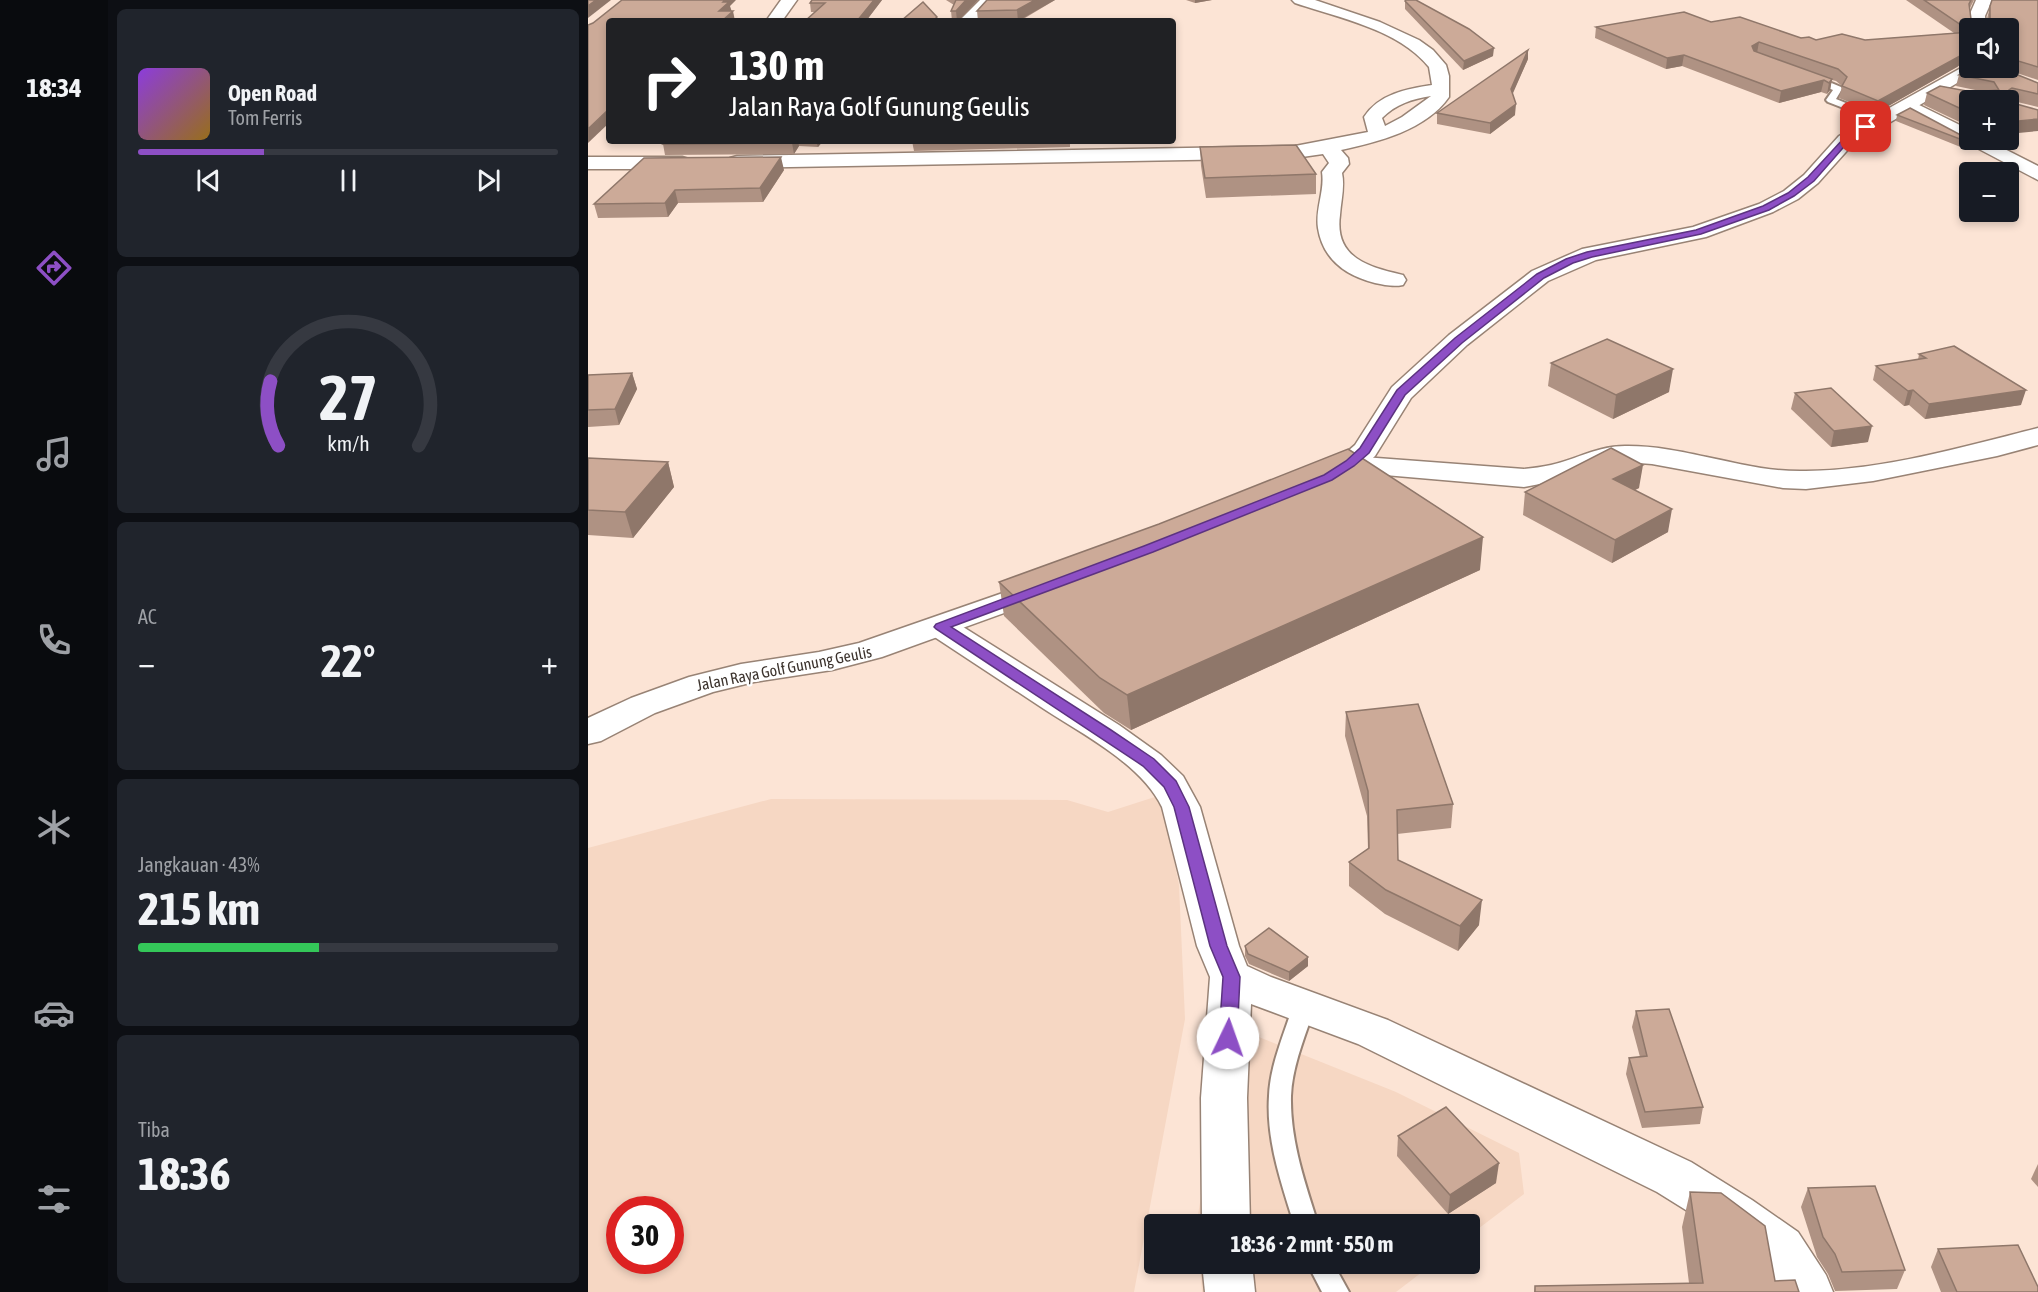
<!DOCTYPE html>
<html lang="id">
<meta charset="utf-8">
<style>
body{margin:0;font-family:"Asap Condensed",sans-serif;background:#20242c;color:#f1f3f6;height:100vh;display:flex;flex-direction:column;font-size:22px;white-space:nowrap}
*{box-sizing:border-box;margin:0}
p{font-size:20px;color:#9ea1a6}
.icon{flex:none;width:33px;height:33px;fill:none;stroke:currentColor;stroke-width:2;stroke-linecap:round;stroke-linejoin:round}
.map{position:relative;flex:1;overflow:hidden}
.sheet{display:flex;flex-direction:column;gap:9px;padding:9px;background:#0d0f14;width:480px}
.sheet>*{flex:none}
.top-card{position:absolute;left:18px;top:18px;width:570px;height:126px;border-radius:6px;box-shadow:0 3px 9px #0003;background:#202124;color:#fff;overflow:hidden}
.tools{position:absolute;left:1371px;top:18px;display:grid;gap:12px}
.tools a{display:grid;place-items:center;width:60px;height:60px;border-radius:6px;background:#171b24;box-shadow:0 3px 9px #0003;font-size:30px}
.speed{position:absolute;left:18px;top:1196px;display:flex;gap:12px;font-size:30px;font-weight:700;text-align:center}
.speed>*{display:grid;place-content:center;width:78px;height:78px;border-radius:50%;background:#171b24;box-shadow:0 3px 9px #0003;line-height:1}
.speed .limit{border:9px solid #d22;background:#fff;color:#111}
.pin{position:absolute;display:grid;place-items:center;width:51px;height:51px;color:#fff;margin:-26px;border-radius:12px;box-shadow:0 3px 9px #0006}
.me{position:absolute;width:66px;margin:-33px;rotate:3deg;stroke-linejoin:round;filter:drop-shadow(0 0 4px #0008)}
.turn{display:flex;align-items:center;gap:21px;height:126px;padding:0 24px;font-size:27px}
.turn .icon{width:78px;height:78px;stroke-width:2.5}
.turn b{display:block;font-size:42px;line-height:51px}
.big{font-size:45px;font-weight:700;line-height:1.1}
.sheet .tile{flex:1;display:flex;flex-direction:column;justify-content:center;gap:9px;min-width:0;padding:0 21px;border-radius:9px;background:#20242c}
.sheet .dial{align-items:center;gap:0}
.dial svg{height:156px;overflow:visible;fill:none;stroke:#363941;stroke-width:7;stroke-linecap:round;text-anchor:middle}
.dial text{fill:#f1f3f6;stroke:none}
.song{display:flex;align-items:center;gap:18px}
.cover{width:72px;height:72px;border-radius:9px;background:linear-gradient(135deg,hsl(270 70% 55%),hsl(40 70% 35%))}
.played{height:6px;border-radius:3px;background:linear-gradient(90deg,#8d4fc5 30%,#363941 30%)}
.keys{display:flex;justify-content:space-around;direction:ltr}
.heat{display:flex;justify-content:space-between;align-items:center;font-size:33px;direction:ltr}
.charge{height:9px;border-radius:4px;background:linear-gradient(90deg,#34c759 43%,#363941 0)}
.trip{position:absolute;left:556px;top:1214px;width:336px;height:60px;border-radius:6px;background:#171b24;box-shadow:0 3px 9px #0003;font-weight:700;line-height:60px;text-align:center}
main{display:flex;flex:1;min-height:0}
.menu{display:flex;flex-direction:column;width:108px;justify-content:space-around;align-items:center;background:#090b0e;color:#9ea1a6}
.menu .icon{width:42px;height:42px}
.menu .active{color:#8d4fc5}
.menu b{font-size:27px;color:#f1f3f6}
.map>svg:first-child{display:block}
.built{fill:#f6d7c3;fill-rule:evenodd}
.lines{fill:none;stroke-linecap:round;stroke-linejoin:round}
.service-casing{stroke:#988375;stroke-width:4}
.minor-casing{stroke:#988375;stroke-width:3}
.secondary-casing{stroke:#988375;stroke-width:3}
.service{fill:#fff;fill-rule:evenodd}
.minor{fill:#fff;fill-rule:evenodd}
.secondary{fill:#fff;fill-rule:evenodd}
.wall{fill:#af9283}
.shaded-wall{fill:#8f776a}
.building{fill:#ccaa98;stroke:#8f776a;stroke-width:1.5}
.route{fill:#8d4fc5;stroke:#5c3380;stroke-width:1.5}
.labels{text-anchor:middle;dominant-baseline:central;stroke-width:4.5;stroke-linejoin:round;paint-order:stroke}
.street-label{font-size:16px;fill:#3c332d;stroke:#fff}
</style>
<main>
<nav class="menu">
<b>18:34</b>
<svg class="icon active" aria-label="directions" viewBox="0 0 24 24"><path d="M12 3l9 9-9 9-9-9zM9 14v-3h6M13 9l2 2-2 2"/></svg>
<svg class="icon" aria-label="music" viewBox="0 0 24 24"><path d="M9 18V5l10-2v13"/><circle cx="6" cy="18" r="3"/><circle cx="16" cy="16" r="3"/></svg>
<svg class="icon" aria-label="phone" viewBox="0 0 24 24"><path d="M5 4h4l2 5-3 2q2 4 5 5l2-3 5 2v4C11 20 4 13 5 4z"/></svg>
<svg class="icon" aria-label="climate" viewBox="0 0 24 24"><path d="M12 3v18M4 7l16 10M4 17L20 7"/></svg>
<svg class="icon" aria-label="car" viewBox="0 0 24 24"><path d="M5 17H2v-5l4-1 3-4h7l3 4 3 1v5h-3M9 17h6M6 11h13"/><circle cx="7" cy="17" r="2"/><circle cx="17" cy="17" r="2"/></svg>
<svg class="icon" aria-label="filters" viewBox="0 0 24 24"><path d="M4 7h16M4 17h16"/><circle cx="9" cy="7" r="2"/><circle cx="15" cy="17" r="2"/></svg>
</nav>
<section class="sheet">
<div class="tile">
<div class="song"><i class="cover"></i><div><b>Open Road</b><p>Tom Ferris</p></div></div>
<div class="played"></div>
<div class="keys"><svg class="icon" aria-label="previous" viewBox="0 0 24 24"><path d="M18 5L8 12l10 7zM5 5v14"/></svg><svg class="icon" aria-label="pause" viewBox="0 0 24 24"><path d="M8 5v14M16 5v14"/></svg><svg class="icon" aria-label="next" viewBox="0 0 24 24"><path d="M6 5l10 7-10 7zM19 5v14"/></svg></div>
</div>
<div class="tile dial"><svg viewBox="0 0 100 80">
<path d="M14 69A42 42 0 1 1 86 69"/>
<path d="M14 69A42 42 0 0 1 10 36" stroke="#8d4fc5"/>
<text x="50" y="56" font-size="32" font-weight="700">27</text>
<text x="50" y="72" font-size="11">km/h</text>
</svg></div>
<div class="tile"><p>AC</p>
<div class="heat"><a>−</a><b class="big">22°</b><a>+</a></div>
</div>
<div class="tile"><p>Jangkauan · 43%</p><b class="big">215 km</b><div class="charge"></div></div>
<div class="tile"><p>Tiba</p><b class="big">18:36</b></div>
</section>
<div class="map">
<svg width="1450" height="1292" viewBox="0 0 1450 1292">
<rect width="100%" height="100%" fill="#fce4d5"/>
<!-- built -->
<g class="built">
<path d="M573 795 591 885 597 1019 546 1292H0V848L183 799 479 800 520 812ZM32 1209H82V1260H32Z"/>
<polygon points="641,1025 808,1092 931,1153 936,1194 882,1235 882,1224 610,1224 610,1215"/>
<polygon points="612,1263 846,1263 808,1292 614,1292"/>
</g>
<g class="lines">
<defs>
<g id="service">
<polygon points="1222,74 1253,87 1254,89 1248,99 1297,119 1289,121 1240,102 1238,100 1245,90 1219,79 1218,77"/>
<path d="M716 998 724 1000 727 1006C718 1034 704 1066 703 1096 702 1140 717 1183 730 1224H706C693 1183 678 1139 681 1096 682 1066 696 1034 705 1006L708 1000Z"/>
<polygon points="719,1263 745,1263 761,1292 734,1292"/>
</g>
<g id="minor">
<polygon points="193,0 209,0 194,21 178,21"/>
<polygon points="392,0 409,0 388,21 371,21"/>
<path d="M704 0H727L792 22 831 40 845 50 858 65 861 76V97C838 130 790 142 753 150L760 158 761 164 754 173C757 187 753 200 752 215 746 259 782 267 815 275L818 280 815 285C805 287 797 285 787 283 759 276 735 260 730 228 727 209 737 191 734 172L741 163 735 154 707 158 149 168 142 166 139 162 142 158 149 156 707 146 780 132 776 117C791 94 818 89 844 85L841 67C810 29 751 18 707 3ZM843 96 814 117 797 126 794 118C808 104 824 99 843 96Z"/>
<polygon points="1321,100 1382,130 1382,140 1399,140 1450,166 1450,180 1315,109 1312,105 1315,101"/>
<polygon points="0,157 94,157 101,159 104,163 101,167 94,169 0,169"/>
<path d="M1450 428V445L1409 456 1285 481 1218 489 1195 488 1064 464 1038 462 1020 464 978 479 936 487 762 472 752 470 748 464 752 458 762 456 936 469C945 468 954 467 963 465 989 459 1010 446 1037 446 1098 445 1157 473 1218 471 1296 470 1375 447 1450 428Z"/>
<path d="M353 617 364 620 531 725 573 755 595 776 612 807 651 946 659 966 683 977 800 1020 1103 1162 1164 1200 1210 1232 1238 1275 1245 1292H1192L1174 1264 1130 1230 1069 1192 770 1044 663 1004 659 1098 662 1224H614L613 1098 622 977 609 946 574 807C553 764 496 735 456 709 418 684 380 659 342 634L337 627 342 620Z"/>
<polygon points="614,1263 664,1263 667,1292 617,1292"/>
</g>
<g id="secondary">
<polygon points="1388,0 1404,0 1397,16 1398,28 1382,28 1381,16"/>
<polygon points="1382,63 1382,68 1390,68 1388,72 1265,144 1230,183 1210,199 1185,212 1118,237 1008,260 960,281 879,345 823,398 787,456 772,470 743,486 733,489 723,486 719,480 723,474 752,458 767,445 804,387 861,335 944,271 994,249 1105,227 1171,204 1196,191 1216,175 1251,136"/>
<polygon points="455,579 466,581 471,588 466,595 294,657 244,670 166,682 125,692 67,713 13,741 0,744 0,718 43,698 101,677 153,664 231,652 271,643"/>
</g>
</defs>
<!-- service casing -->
<use href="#service" class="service-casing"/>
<!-- minor casing -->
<use href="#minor" class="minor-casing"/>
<!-- secondary casing -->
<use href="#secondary" class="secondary-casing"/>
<!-- service -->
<use href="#service" class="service"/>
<!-- minor -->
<use href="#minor" class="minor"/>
<!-- secondary -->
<use href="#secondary" class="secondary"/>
</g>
<!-- wall -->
<g class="wall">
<polygon points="294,0 278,21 217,21 227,12 223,12 222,3"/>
<polygon points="358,0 390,0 370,21 364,21 363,11 366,5"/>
<polygon points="399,0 467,0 432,21 390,21 389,11"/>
<polygon points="598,0 624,0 607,3"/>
<polygon points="1318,0 1386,0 1382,8 1383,19 1399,19 1402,6 1450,0 1450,80 1417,69 1402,68 1420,68 1420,28 1382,28 1382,61 1374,63 1369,67 1288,113 1251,98 1254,86 1248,81 1244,80 1242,90 1239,94 1233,92 1191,103 1094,66 1078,69 1007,38 1008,27 1123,22 1228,40 1277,40 1366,33"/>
<polygon points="817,1 905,56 875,70 817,9"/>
<polygon points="940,59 924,94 927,115 902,134 849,124 849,113"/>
<polygon points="1371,75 1450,83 1450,107 1421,100 1382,100 1382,127 1336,105 1339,93 1392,91 1368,86"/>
<polygon points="1309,115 1382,139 1383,147 1375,148 1308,121"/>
<polygon points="1403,140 1412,140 1411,143"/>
<polygon points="78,141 235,141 230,147 211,146 206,154 77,155 75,144"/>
<polygon points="324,141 482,141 482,147 326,151"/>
<polygon points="612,147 728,174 728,194 618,198 613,166"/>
<polygon points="196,170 175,202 90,203 80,217 10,218 6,204"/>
<polygon points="1331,354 1433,405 1337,419 1321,405 1316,406 1285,380 1288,366 1330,360"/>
<polygon points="963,363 1081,392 1025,419 960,386"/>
<polygon points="44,373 49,389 31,425 0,427 0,375"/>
<polygon points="1207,393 1280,442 1243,447 1203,409"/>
<polygon points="0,458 80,462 86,487 45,538 0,535"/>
<polygon points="1051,488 1047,490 1080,532 1024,563 935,515 937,492"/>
<polygon points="892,570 543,730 516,713 416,616 411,582"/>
<polygon points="758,712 865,804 863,828 809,834 810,860 891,925 870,951 797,914 761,886 761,862 780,849 779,816 757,736"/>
<polygon points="657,946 720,966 701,981 661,964 657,956"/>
<polygon points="1048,1011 1115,1107 1112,1124 1054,1128 1038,1074 1041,1058 1052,1057 1044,1027"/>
<polygon points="810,1136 908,1183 860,1214 809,1156"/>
<polygon points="1450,1164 1450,1187 1443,1179"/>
<polygon points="1220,1188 1317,1270 1309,1289 1247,1291 1240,1274 1229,1257 1213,1207"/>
<polygon points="1102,1192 1187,1281 1211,1292 946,1292 947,1286 1101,1283 1094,1227"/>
<polygon points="1350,1249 1450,1292 1353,1292 1343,1267"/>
</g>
<!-- shaded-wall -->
<g class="shaded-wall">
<polygon points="8,0 23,0 0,18 0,6"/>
<polygon points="137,0 148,0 142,6 144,12 131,11"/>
<polygon points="286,0 294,0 278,21 269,21"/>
<polygon points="378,0 390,0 370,21 369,21 368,11"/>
<polygon points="447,0 467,0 430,21 429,10"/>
<polygon points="607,0 624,0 607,3"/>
<polygon points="145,11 147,21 134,21"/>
<polygon points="1171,42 1169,53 1162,57 1164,46"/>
<polygon points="906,48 905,56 875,70 876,61"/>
<polygon points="940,50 940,59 922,100 923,89"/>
<polygon points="1382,50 1381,61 1374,63 1369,67 1288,113 1290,101 1376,51"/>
<polygon points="1096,55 1094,66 1078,69 1079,58"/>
<polygon points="1244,79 1242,90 1239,94 1241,83"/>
<polygon points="1236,80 1233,92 1191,103 1193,91"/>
<polygon points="928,104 927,115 902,134 902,123"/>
<polygon points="21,109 21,123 0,143 0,129"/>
<polygon points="1450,119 1450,131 1420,134 1420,122"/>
<polygon points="1384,140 1383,147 1375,148 1377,141"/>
<polygon points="206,141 210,141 211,146 206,154 204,143"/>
<polygon points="228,141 235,141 230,147"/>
<polygon points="193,157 196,170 175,202 172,188"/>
<polygon points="87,190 90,203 80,217 77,203"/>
<polygon points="1085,369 1081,392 1025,419 1028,395"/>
<polygon points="44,373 49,389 31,425 27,409"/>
<polygon points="1325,390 1321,405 1316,406 1320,391"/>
<polygon points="1438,390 1433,405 1337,419 1341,404"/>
<polygon points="1284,426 1280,442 1243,447 1246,431"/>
<polygon points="80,462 86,487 45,538 37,512"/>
<polygon points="1055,465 1051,488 1022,502 1025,479"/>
<polygon points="1084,509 1080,532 1024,563 1027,540"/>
<polygon points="895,537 892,570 543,730 539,695"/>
<polygon points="894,900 891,925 870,951 872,926"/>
<polygon points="720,957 720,966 701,981 701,972"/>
<polygon points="911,1163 908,1183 860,1214 862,1195"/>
</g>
<!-- building -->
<g class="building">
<polygon points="0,0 8,0 0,6"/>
<polygon points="34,0 137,0 135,2 141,2 131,11 145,11 134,21 21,21 21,109 0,129 0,25 5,23"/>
<polygon points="224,0 286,0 269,21 217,21 237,3 222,3"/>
<polygon points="368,0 378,0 368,11 363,11"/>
<polygon points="399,0 447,0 429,10 389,11"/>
<polygon points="818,0 828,0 881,29 906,48 876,61 817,1"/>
<polygon points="1336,0 1383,0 1381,4 1383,19 1402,19 1402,6 1404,0 1450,0 1450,67 1420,58 1420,28 1382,28 1382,31"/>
<polygon points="335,2 349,17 345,21 313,21"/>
<polygon points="1096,12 1123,22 1152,17 1213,38 1221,37 1228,40 1254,34 1277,40 1382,32 1382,50 1376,51 1372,56 1290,101 1254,86 1259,77 1250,69 1171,42 1164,46 1166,51 1244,79 1241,83 1236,80 1193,91 1096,55 1079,58 1008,27"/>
<polygon points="940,50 923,89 928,104 902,123 849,113"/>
<polygon points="1383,68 1398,68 1420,71 1450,83 1450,94 1424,88 1421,90 1421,102 1450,110 1450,119 1420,122 1420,100 1382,100 1382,113 1339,93 1352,86 1384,92 1411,90 1406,82 1371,75"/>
<polygon points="1322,108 1382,140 1384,140 1377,141 1309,115"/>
<polygon points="78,141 206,141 204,143 75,144"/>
<polygon points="708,145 728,174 617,178 612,147"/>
<polygon points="193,157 172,188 87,190 77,203 6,204 56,158"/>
<polygon points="1019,339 1085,369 1028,395 963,363"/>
<polygon points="1366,346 1438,390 1341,404 1325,390 1320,391 1288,366 1338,358 1331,354"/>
<polygon points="44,373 27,409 0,410 0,375"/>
<polygon points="1243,388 1284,426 1246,431 1207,393"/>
<polygon points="1023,448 1055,465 1025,479 1084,509 1027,540 937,492"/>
<polygon points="760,449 895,537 539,695 512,678 411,582 571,524"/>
<polygon points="0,458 80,462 37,512 0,510"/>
<polygon points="830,704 865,804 809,810 810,860 894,900 872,926 798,890 761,862 781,848 780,791 758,712"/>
<polygon points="681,928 720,957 701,972 660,954 657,946"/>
<polygon points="1081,1009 1115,1107 1057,1112 1041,1058 1059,1056 1048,1011"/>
<polygon points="858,1107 911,1163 862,1195 810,1136"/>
<polygon points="1287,1186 1317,1270 1254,1272 1247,1254 1235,1237 1220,1188"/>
<polygon points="1102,1192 1133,1193 1177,1226 1187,1281 1207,1280 1211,1292 947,1292 947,1286 1115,1283"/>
<polygon points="1430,1245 1450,1287 1450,1292 1369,1292 1350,1249"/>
</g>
<!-- route -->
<polygon class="route" points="1278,124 1282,127 1281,128 1261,141 1226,181 1206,196 1181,210 1113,234 1004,257 985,263 956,278 874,343 817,395 781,453 766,466 744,480 565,552 363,627 523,730 566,759 588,781 601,807 639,946 652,977 649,1038 646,1043 640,1045 633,1043 631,1038 635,977 622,946 586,807 576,787 555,766 348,629 346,627 348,624 556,546 736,475 758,461 772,448 809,390 867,338 949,274 978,259 999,252 1108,230 1175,206 1200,193 1220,177 1256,138"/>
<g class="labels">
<!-- street labels -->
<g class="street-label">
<text transform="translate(196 668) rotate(-11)">Jalan Raya Golf Gunung Geulis</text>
</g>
</g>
</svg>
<div class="tools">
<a><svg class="icon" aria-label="sound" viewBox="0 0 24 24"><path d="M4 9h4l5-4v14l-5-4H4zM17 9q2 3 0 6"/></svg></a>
<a>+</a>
<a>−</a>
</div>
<div class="speed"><div class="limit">30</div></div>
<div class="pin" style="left:1278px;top:127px;background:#d93025"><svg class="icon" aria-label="arrive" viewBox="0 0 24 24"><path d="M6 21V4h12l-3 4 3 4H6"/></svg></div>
<svg class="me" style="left:640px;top:1038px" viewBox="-20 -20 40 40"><circle r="19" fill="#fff"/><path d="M0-13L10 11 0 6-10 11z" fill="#8d4fc5"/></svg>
<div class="trip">18:36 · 2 mnt · 550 m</div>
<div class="top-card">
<div class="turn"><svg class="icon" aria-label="right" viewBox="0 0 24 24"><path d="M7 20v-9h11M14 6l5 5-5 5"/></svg><div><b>130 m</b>Jalan Raya Golf Gunung Geulis</div></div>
</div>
</div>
</main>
